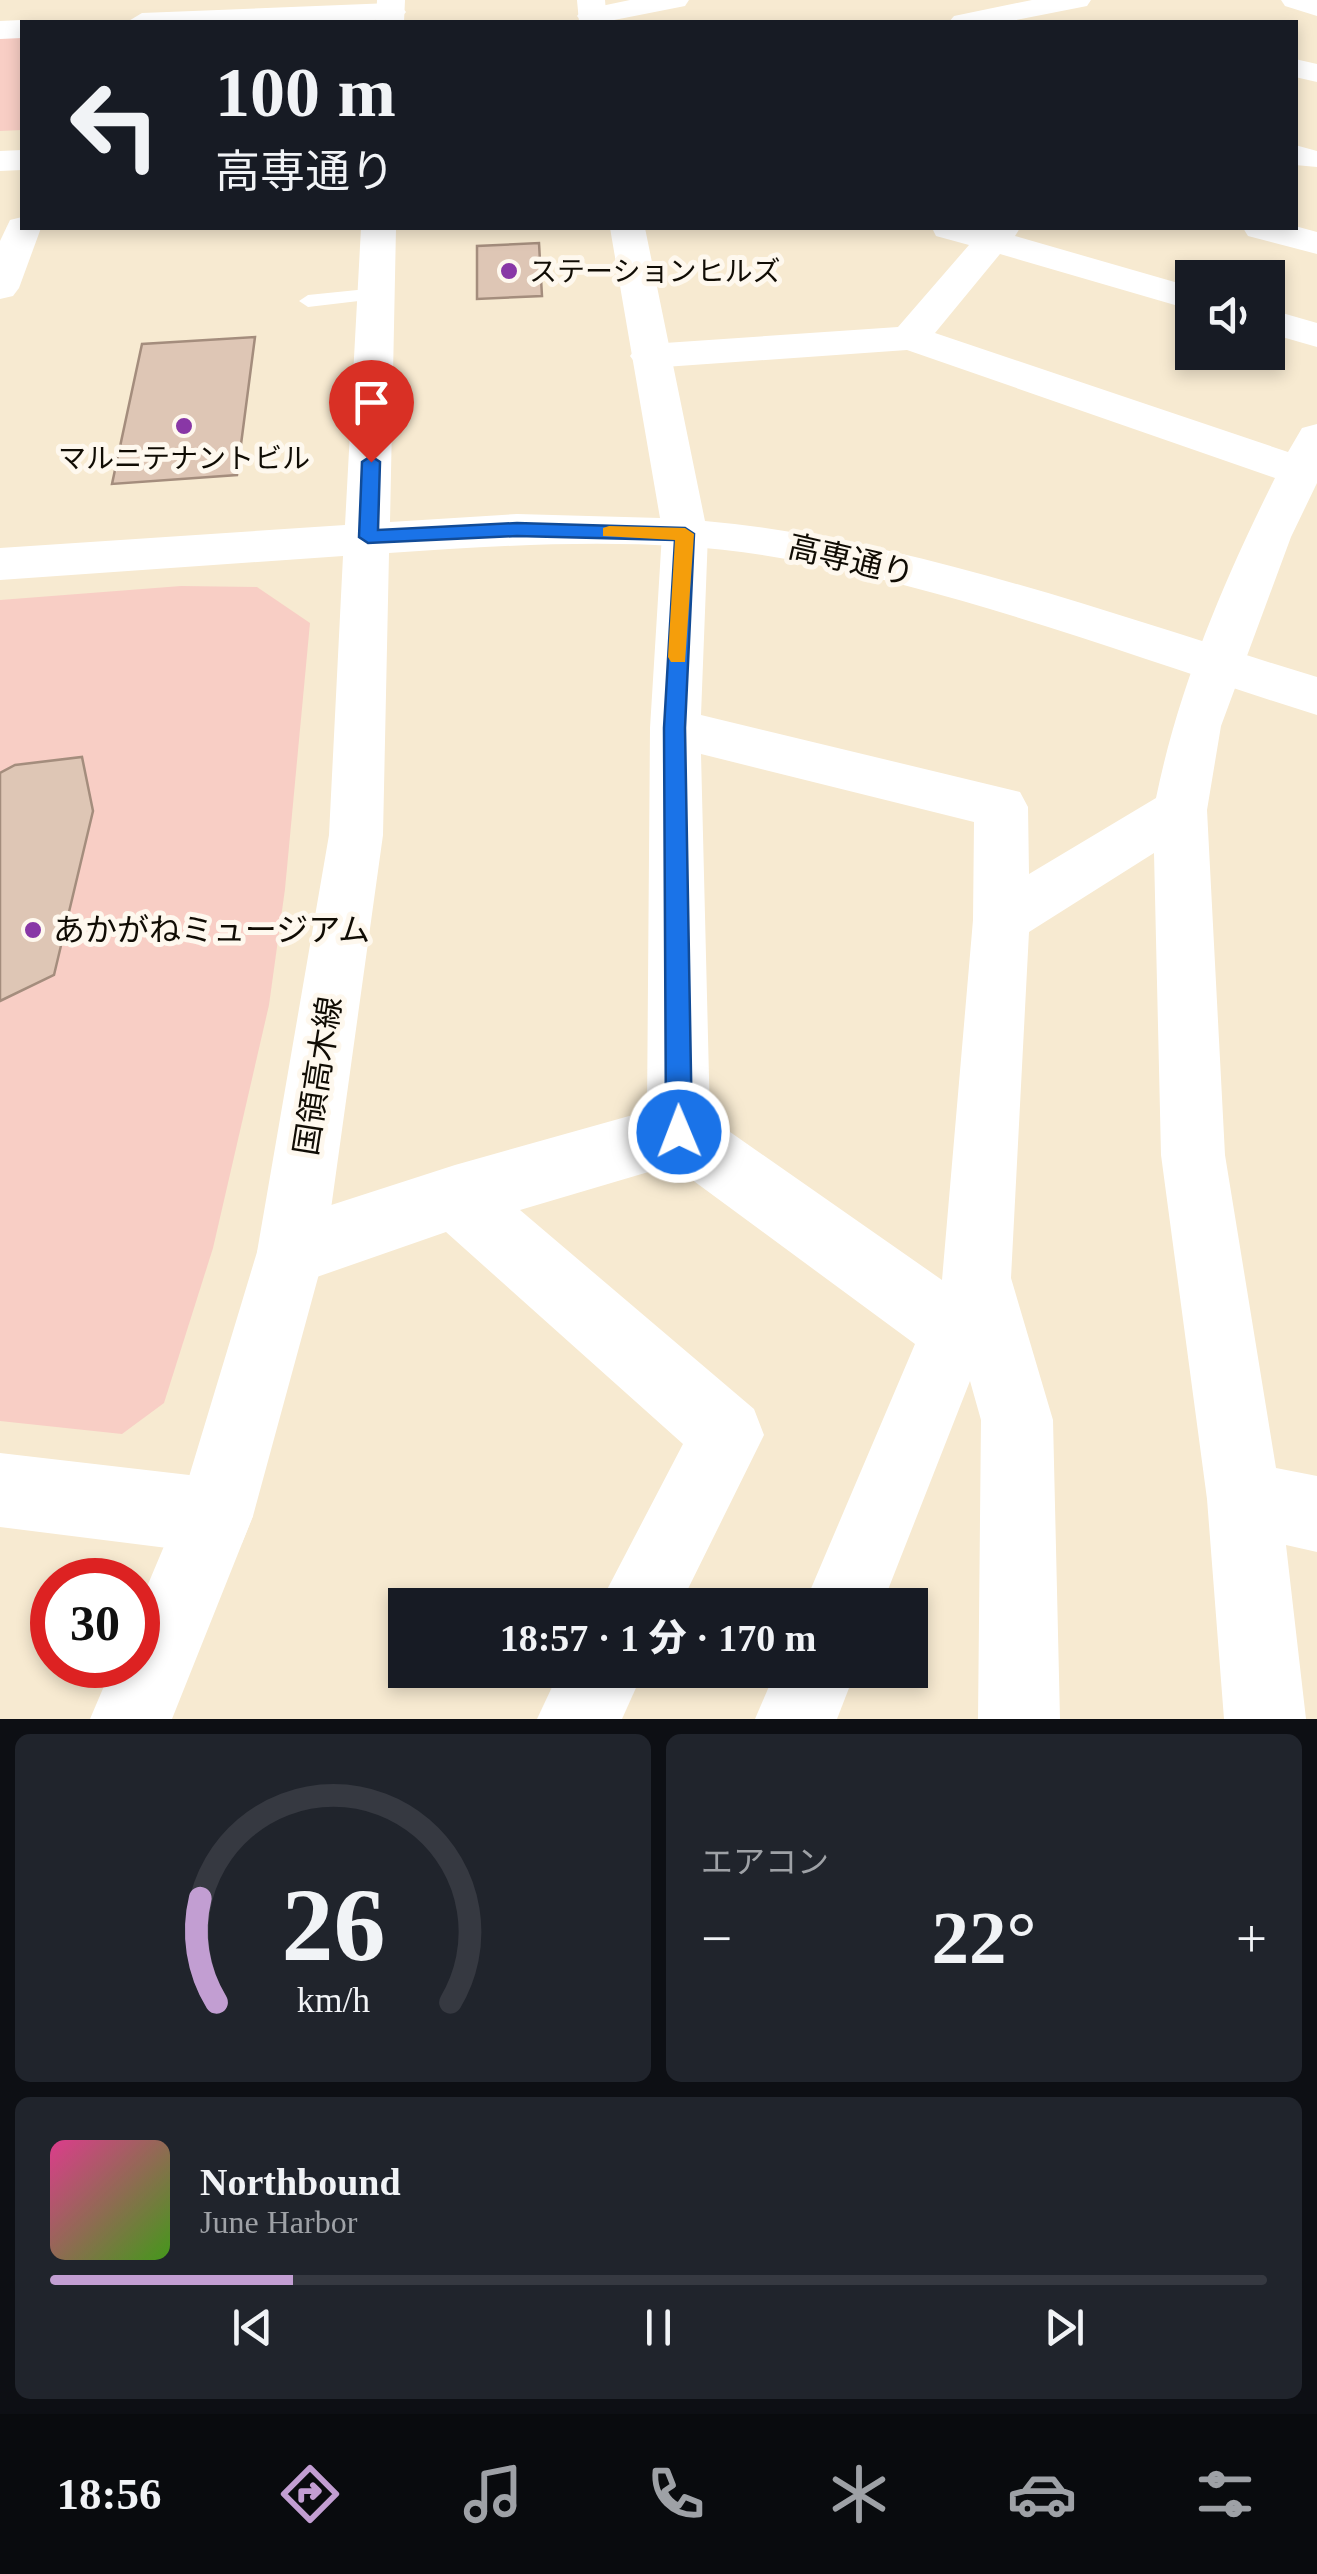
<!DOCTYPE html>
<html lang="ja">
<meta charset="utf-8">
<style>
body{margin:0;font-family:"Times New Roman","Noto Sans JP",serif;background:#20242c;color:#f1f3f6;height:100vh;display:flex;flex-direction:column;font-size:38px;white-space:nowrap}
*{box-sizing:border-box;margin:0}
p{font-size:32px;color:#9ea1a6}
.icon{flex:none;width:55px;height:55px;fill:none;stroke:currentColor;stroke-width:2;stroke-linecap:round;stroke-linejoin:round}
.map{position:relative;height:1719px;overflow:hidden}
.panel{display:flex;flex-direction:column;gap:15px;padding:15px;background:#0d0f14;flex:1}
.panel>*{flex:none}
.guide{position:absolute;left:20px;top:20px;width:1278px;height:210px;border-radius:0px;box-shadow:0 5px 15px #0003;background:#171b24;color:#f1f3f6;overflow:hidden}
.controls{position:absolute;left:1175px;top:260px;display:grid;gap:20px}
.controls a{display:grid;place-items:center;width:110px;height:110px;border-radius:0px;background:#171b24;box-shadow:0 5px 15px #0003;font-size:50px}
.speed{position:absolute;left:30px;top:1558px;display:flex;gap:20px;font-size:50px;font-weight:700;text-align:center}
.speed>*{display:grid;place-content:center;width:130px;height:130px;border-radius:50%;background:#171b24;box-shadow:0 5px 15px #0003;line-height:1}
.speed .limit{border:15px solid #d22;background:#fff;color:#111}
.pin{position:absolute;display:grid;place-items:center;width:85px;height:85px;color:#fff;margin:-102px -42px;border-radius:50% 50% 50% 0;rotate:-45deg;box-shadow:0 0 10px #0007}
.pin .icon{rotate:45deg}
.me{position:absolute;width:110px;margin:-55px;rotate:359deg;stroke-linejoin:round;filter:drop-shadow(0 0 8px #0008)}
.turn{display:flex;align-items:center;gap:35px;height:210px;padding:0 30px;font-size:45px}
.turn .icon{width:130px;height:130px;stroke-width:2.5}
.turn b{display:block;font-size:70px;line-height:85px}
.big{font-size:75px;font-weight:800;line-height:1.1}
.panel .widget{flex:1;display:flex;flex-direction:column;justify-content:center;gap:15px;min-width:0;padding:0 35px;border-radius:15px;background:#20242c}
.panel .dial{align-items:center;gap:0}
.dial svg{height:260px;overflow:visible;fill:none;stroke:#363941;stroke-width:7;stroke-linecap:round;text-anchor:middle}
.dial text{fill:#f1f3f6;stroke:none}
.song{display:flex;align-items:center;gap:30px}
.cover{width:120px;height:120px;border-radius:15px;background:linear-gradient(135deg,hsl(330 70% 55%),hsl(100 70% 35%))}
.played{height:10px;border-radius:5px;background:linear-gradient(90deg,#c29ed2 20%,#363941 20%)}
.keys{display:flex;justify-content:space-around;direction:ltr}
.heat{display:flex;justify-content:space-between;align-items:center;font-size:55px;direction:ltr}
.panel .tiles{flex:1;display:grid;gap:15px;grid-template-columns:1fr 1fr}
.widget:last-child{grid-column:span 2}
.trip{position:absolute;left:388px;top:1588px;width:540px;height:100px;border-radius:0px;background:#171b24;box-shadow:0 5px 15px #0003;font-weight:800;line-height:100px;text-align:center}
.dock{display:flex;height:160px;justify-content:space-around;align-items:center;background:#090b0e;color:#9ea1a6}
.dock .icon{width:70px;height:70px}
.dock .active{color:#c29ed2}
.dock b{font-size:45px;color:#f1f3f6}
.map>svg:first-child{display:block}
.green{fill:#f8cec5}
.building{fill:#dec6b5;stroke:#a48d7d;stroke-width:2.5}
.lines{fill:none;stroke-linecap:round;stroke-linejoin:round}
.lane{fill:#fff;fill-rule:evenodd}
.street{fill:#fff;fill-rule:evenodd}
.secondary{fill:#fff;fill-rule:evenodd}
.route{fill:#1a73e8;stroke:#114b97;stroke-width:2.5}
.slow{fill:#f59e0b}
.poi-dot{fill:#8937a6;stroke:#fef8ee;stroke-width:4}
.labels{text-anchor:middle;dominant-baseline:central;stroke-width:10;stroke-linejoin:round;paint-order:stroke}
.far-poi-label{font-size:28px;fill:#100c04;stroke:#fef8ee;text-anchor:start}
.street-label{font-size:32px;fill:#100c04;stroke:#fef8ee}
.poi-label{font-size:32px;fill:#100c04;stroke:#fef8ee;text-anchor:start}
</style>
<div class="map">
<svg width="1317" height="1719" viewBox="0 0 1317 1719">
<rect width="100%" height="100%" fill="#f7ead1"/>
<!-- green -->
<g class="green">
<polygon points="22,37 22,130 0,131 0,38"/>
<polygon points="181,586 257,587 310,623 285,889 269,1005 213,1248 164,1403 122,1434 0,1421 0,600"/>
</g>
<!-- building -->
<g class="building">
<polygon points="539,243 542,296 477,299 477,246"/>
<polygon points="255,337 237,475 112,484 142,344"/>
<polygon points="82,757 93,811 54,975 0,1001 0,773 15,765"/>
</g>
<g class="lines">
<!-- lane -->
<polygon class="lane" points="377,288 384,290 384,298 308,307 299,301 308,295"/>
<!-- street -->
<g class="street">
<polygon points="630,0 689,0 685,6 604,22 582,22 577,16 582,10"/>
<polygon points="391,3 401,6 406,12 401,18 347,22 127,22 142,13"/>
<polygon points="22,20 32,22 22,22 22,38 0,39 0,21"/>
<polygon points="1295,145 1317,151 1317,167 1295,165"/>
<polygon points="1295,226 1317,232 1317,254 1248,236 1243,228"/>
<path d="M932 228H1020L1015 236 1192 287V310L1000 254 935 333 1288 452 1302 428 1317 424V483L1291 537 1221 726 1207 810 1225 1155 1276 1468 1317 1476V1552L1286 1545 1306 1719H1224L1207 1499 1161 1155 1154 853 1029 932 1011 1278 1053 1420 1060 1719H978L981 1420 970 1381 882 1605H804L915 1344 672 1165 520 1210 754 1409 764 1435 680 1605H599L683 1444 446 1232 291 1286 267 1276 257 1252 267 1228 291 1218 455 1165 647 1111 650 728 662 534 669 523 685 519 701 523 708 534 701 715 1020 792 1028 807 1029 874 1156 798C1179 686 1224 580 1275 478L907 350 650 368 636 364 630 356 636 348 650 344 898 327 969 245 936 236ZM701 754 974 822 973 920 942 1280 710 1118Z"/>
<polygon points="1268,309 1317,323 1317,347 1268,333"/>
<polygon points="0,1453 215,1478 242,1489 253,1516 242,1543 215,1554 0,1527"/>
<polygon points="560,1670 644,1670 622,1719 537,1719"/>
<polygon points="776,1670 856,1670 837,1719 755,1719"/>
</g>
<!-- secondary -->
<g class="secondary">
<polygon points="377,0 405,0 404,22 376,22"/>
<polygon points="577,0 605,0 607,22 579,22"/>
<polygon points="1032,0 1091,0 1087,6 1006,22 949,22 954,16"/>
<polygon points="1281,0 1317,0 1317,16 1285,6"/>
<polygon points="1295,59 1317,64 1317,82 1295,77"/>
<polygon points="22,150 22,170 0,171 0,151"/>
<polygon points="22,217 22,228 41,228 19,288 13,296 0,299 0,241 10,220"/>
<path d="M361 228H396L390 522 517 514 660 518 610 228H645L705 521C914 540 1116 616 1317 677V715C1144 661 970 593 792 560 661 535 521 544 389 553L383 835 325 1252 253 1516 172 1719H90L113 1665H138V1608L178 1513 257 1252 329 835 343 556 0 580V548L345 525Z"/>
</g>
</g>
<!-- route -->
<polygon class="route" points="371,456 380,462 378,530 517,523 685,528 694,534 685,728 692,1132 688,1141 679,1145 669,1141 666,1132 664,728 675,540 517,536 368,543 359,537 362,462"/>
<!-- slow -->
<polygon class="slow" points="609,526 685,528 694,534 685,662 671,662 668,657 675,540 603,536 603,528"/>
<!-- markers -->
<g class="poi-dot">
<circle cx="509" cy="271" r="10"/>
<circle cx="184" cy="426" r="10"/>
<circle cx="33" cy="930" r="10"/>
</g>
<g class="labels">
<!-- far-poi labels -->
<g class="far-poi-label">
<text x="529" y="271">ステーションヒルズ</text>
<text x="184" y="458" text-anchor="middle">マルニテナントビル</text>
</g>
<!-- street labels -->
<g class="street-label">
<text transform="translate(851 560) rotate(13)">高専通り</text>
<text transform="translate(318 1076) rotate(-81)">国領高木線</text>
</g>
<!-- poi labels -->
<g class="poi-label">
<text x="53" y="930">あかがねミュージアム</text>
</g>
</g>
</svg>
<div class="controls">
<a><svg class="icon" aria-label="sound" viewBox="0 0 24 24"><path d="M4 9h4l5-4v14l-5-4H4zM17 9q2 3 0 6"/></svg></a>
</div>
<div class="speed"><div class="limit">30</div></div>
<div class="pin" style="left:371px;top:462px;background:#d93025"><svg class="icon" aria-label="arrive" viewBox="0 0 24 24"><path d="M6 21V4h12l-3 4 3 4H6"/></svg></div>
<svg class="me" style="left:679px;top:1132px" viewBox="-20 -20 40 40"><circle r="17" fill="#1a73e8" stroke="#fff" stroke-width="3"/><path d="M0-11L8 9 0 5-8 9z" fill="#fff"/></svg>
<div class="trip">18:57 · 1 分 · 170 m</div>
<div class="guide">
<div class="turn"><svg class="icon" aria-label="left" viewBox="0 0 24 24"><path d="M17 20v-9H6M10 6l-5 5 5 5"/></svg><div><b>100 m</b>高専通り</div></div>
</div>
</div>
<section class="panel">
<div class="tiles">
<div class="widget dial"><svg viewBox="0 0 100 80">
<path d="M14 69A42 42 0 1 1 86 69"/>
<path d="M14 69A42 42 0 0 1 9 37" stroke="#c29ed2"/>
<text x="50" y="56" font-size="32" font-weight="700">26</text>
<text x="50" y="72" font-size="11">km/h</text>
</svg></div>
<div class="widget"><p>エアコン</p>
<div class="heat"><a>−</a><b class="big">22°</b><a>+</a></div>
</div>
<div class="widget">
<div class="song"><i class="cover"></i><div><b>Northbound</b><p>June Harbor</p></div></div>
<div class="played"></div>
<div class="keys"><svg class="icon" aria-label="previous" viewBox="0 0 24 24"><path d="M18 5L8 12l10 7zM5 5v14"/></svg><svg class="icon" aria-label="pause" viewBox="0 0 24 24"><path d="M8 5v14M16 5v14"/></svg><svg class="icon" aria-label="next" viewBox="0 0 24 24"><path d="M6 5l10 7-10 7zM19 5v14"/></svg></div>
</div>
</div>
</section>
<nav class="dock">
<b>18:56</b>
<svg class="icon active" aria-label="directions" viewBox="0 0 24 24"><path d="M12 3l9 9-9 9-9-9zM9 14v-3h6M13 9l2 2-2 2"/></svg>
<svg class="icon" aria-label="music" viewBox="0 0 24 24"><path d="M9 18V5l10-2v13"/><circle cx="6" cy="18" r="3"/><circle cx="16" cy="16" r="3"/></svg>
<svg class="icon" aria-label="phone" viewBox="0 0 24 24"><path d="M5 4h4l2 5-3 2q2 4 5 5l2-3 5 2v4C11 20 4 13 5 4z"/></svg>
<svg class="icon" aria-label="climate" viewBox="0 0 24 24"><path d="M12 3v18M4 7l16 10M4 17L20 7"/></svg>
<svg class="icon" aria-label="car" viewBox="0 0 24 24"><path d="M5 17H2v-5l4-1 3-4h7l3 4 3 1v5h-3M9 17h6M6 11h13"/><circle cx="7" cy="17" r="2"/><circle cx="17" cy="17" r="2"/></svg>
<svg class="icon" aria-label="filters" viewBox="0 0 24 24"><path d="M4 7h16M4 17h16"/><circle cx="9" cy="7" r="2"/><circle cx="15" cy="17" r="2"/></svg>
</nav>
